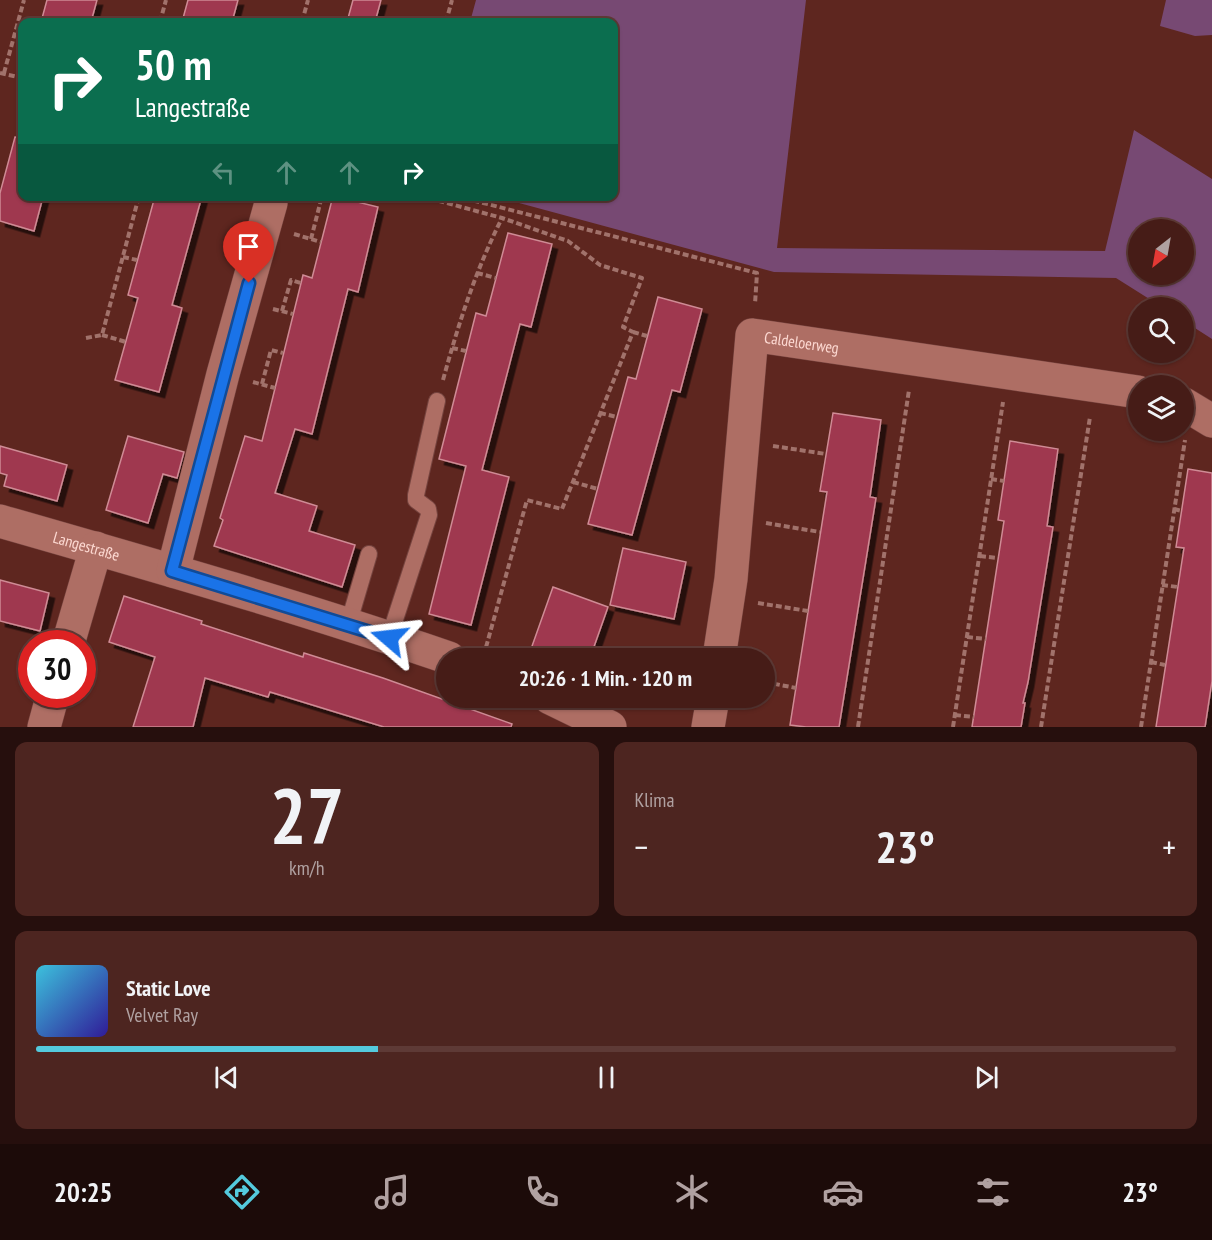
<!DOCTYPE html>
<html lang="de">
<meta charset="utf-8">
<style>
body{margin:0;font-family:"PT Sans Narrow",sans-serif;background:#4d2520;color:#f1f3f6;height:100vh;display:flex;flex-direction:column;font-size:22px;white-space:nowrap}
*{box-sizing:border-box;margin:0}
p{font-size:20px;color:#b0a1a1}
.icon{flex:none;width:33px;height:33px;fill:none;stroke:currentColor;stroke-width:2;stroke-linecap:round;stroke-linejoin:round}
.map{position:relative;height:727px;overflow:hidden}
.side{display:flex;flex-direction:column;gap:15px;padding:15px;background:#260f0d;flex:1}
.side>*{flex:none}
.top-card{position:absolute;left:18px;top:18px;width:600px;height:183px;border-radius:12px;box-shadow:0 2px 4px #0004,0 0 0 2px #5e3a36;background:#0b6e4f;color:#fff;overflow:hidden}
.needle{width:39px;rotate:211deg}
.buttons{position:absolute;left:1128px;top:219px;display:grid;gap:12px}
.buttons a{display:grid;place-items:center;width:66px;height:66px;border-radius:50%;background:#461c17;box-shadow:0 2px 4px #0004,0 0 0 2px #5e3a36;font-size:30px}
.speed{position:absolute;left:18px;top:630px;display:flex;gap:12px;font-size:30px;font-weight:700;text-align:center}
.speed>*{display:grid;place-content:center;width:78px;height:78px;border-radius:50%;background:#461c17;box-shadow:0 2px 4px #0004,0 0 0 2px #5e3a36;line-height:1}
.speed .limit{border:9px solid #d22;background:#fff;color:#111}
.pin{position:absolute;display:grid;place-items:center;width:51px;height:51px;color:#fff;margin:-62px -26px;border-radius:50% 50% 50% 0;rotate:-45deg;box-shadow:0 0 6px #0007}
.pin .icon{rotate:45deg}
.me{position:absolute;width:66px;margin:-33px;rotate:287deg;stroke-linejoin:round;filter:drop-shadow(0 0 4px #0008)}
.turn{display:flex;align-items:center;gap:21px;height:126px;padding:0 18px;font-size:27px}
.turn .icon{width:78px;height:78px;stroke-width:2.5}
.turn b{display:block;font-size:42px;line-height:51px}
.lanes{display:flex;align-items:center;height:57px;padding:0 18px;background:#0003;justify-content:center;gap:30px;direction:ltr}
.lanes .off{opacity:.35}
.big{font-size:45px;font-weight:600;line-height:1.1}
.side .tile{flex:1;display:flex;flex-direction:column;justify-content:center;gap:9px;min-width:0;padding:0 21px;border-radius:12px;background:#4d2520}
.side .dial{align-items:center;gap:0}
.dial b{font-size:78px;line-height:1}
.song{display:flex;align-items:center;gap:18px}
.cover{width:72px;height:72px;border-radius:9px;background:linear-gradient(135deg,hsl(190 70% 55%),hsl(250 70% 35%))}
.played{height:6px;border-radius:3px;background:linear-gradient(90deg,#54cadd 30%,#5e3a36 30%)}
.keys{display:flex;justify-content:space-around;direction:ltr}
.heat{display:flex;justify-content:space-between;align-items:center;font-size:33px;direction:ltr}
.side .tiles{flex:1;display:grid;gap:15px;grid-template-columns:1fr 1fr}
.tile:last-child{grid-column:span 2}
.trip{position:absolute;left:436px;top:648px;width:339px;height:60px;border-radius:30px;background:#461c17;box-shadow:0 2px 4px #0004,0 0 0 2px #5e3a36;font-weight:600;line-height:60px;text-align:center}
.dock{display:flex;height:96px;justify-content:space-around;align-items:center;background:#1c0b09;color:#b0a1a1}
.dock .icon{width:42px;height:42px}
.dock .selected{color:#54cadd}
.dock b{font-size:27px;color:#f1f3f6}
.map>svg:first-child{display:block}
.green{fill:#774973;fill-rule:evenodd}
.building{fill:#9f374f;stroke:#cf8b95;stroke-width:1.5;filter:url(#shadow)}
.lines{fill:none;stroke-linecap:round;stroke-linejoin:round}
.lane-casing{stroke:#76443f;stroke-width:18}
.street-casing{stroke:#76443f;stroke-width:34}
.path{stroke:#a1726b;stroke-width:4;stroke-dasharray:6 3;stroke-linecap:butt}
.lane{stroke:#ae6e64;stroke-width:16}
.street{stroke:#ae6e64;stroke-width:33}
.route-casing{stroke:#114b97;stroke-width:15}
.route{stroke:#1a73e8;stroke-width:10}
.labels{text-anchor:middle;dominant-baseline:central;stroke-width:6;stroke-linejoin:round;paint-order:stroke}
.street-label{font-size:16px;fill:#fdd9d2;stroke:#321915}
</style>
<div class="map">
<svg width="1212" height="727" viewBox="0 0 1212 727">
<defs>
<filter id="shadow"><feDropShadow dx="5.5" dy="5.5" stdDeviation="0" flood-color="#0009"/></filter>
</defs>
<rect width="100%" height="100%" fill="#5e261f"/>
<!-- green -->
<g class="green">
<path d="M476 0H806L777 248 1105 251 1134 130 1212 179V339L1184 321V308L1162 307 1116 278 774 272 497 197 614 196V22H470ZM1138 230H1184V274H1138Z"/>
<polygon points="1166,0 1212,0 1212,35 1195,36 1160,26"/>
</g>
<!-- building -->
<g class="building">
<polygon points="47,0 97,0 91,22 41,22"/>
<polygon points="188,0 238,0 232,22 182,22"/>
<polygon points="353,0 381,0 375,22 347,22"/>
<polygon points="15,137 22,138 22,196 43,197 34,231 0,221 0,193"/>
<polygon points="155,196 202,196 172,305 182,308 159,392 115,380 138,298 128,295"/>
<polygon points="333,196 378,207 358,292 348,289 312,434 295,429 275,493 317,506 309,531 355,545 342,587 214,546 223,520 220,518 245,436 262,441 303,275 312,278"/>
<polygon points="508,233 552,244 531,327 520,324 482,470 509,477 471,625 429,614 466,466 439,459 476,313 486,316"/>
<polygon points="658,297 702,309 680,392 672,390 632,535 588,524 628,377 636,379"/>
<polygon points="833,413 881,420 870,497 876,498 839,727 806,727 790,725 827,492 820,491"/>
<polygon points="128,436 184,452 177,478 163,474 148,523 106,510"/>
<polygon points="1010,441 1058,449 1047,526 1053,527 1028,682 1023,703 1025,703 1021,727 972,727 1004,521 998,520"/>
<polygon points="0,446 67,465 57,501 4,486 7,475 0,473"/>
<polygon points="1188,469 1212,473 1212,681 1205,727 1156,727 1184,548 1176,547"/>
<polygon points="623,548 686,562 674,619 610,605"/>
<polygon points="0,580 49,593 40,631 0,621"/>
<polygon points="553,587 608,607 590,658 558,658 531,649"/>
<polygon points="124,596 202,621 201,624 303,657 304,653 383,678 512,724 511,727 384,727 270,692 268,697 205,678 193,727 133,727 155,657 109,642"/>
</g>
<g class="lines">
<defs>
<g id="lane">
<polyline points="348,625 369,554"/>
<polyline points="389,638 429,515 428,509 416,500 416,495 437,401"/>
</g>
<g id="street">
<polyline points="1184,404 1212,421"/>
<path id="s1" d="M0 521C150 564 301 607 449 658"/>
<polyline points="173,571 223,374 271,203"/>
<polyline points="68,644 96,548"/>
<path id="s2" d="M719 658 731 579 752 335 1138 392"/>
<polyline points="550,698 610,727"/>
<polyline points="44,727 53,694"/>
<polyline points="708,727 713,698"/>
</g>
</defs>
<!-- lane casing -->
<use href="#lane" class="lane-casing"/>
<!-- street casing -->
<use href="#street" class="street-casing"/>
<!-- path -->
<g class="path">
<polyline points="160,22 166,0"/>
<polyline points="302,22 308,0"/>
<polyline points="446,22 452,0"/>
<polyline points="0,73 22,78"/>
<polyline points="4,73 24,0"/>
<polyline points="421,196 502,218 568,241 600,265 642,278 623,327 633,332 562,509 527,500 483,658"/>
<polyline points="456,196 757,273 755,304"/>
<polyline points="294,234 321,242"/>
<polyline points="311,239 322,196"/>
<polyline points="123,257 137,260"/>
<polyline points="477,273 496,278"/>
<polyline points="273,309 293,314"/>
<polyline points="282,311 291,280 301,283"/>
<polyline points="633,332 647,336"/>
<polyline points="102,335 126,342"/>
<polyline points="86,338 102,335 139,196"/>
<polyline points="452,348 466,351"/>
<path d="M443 380C459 322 475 272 502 218"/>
<polyline points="253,382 275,388"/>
<polyline points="262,384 271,350 283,353"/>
<polyline points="600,413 617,417"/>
<polyline points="773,446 826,454"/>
<polyline points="991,479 1004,481"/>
<polyline points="573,482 598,489"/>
<polyline points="1174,509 1182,511"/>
<polyline points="766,523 820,532"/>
<polyline points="980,556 998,558"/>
<polyline points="1162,585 1178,587"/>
<polyline points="758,603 808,611"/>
<polyline points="967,637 986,639"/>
<polyline points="1151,662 1165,665"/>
<polyline points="765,682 796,688"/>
<polyline points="955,715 974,717"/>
<polyline points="858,727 909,390"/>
<polyline points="953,727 1003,402"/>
<polyline points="1041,727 1090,417"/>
<polyline points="1141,727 1185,440"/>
</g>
<!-- lane -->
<use href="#lane" class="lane"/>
<!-- street -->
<use href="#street" class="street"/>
</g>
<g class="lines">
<defs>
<polyline id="route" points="249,283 172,571 389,638"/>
</defs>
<!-- route casing -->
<use href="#route" class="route-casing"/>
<!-- route -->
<use href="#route" class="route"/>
</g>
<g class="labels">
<!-- street labels -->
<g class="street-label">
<text stroke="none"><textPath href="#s2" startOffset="375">Caldeloerweg</textPath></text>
<text stroke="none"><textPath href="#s1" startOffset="90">Langestraße</textPath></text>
</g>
</g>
</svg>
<div class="buttons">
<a><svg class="needle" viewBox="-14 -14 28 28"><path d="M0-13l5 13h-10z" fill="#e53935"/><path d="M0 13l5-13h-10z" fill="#b0a1a1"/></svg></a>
<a><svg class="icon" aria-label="search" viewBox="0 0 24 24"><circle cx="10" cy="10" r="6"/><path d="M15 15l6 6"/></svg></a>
<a><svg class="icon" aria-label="layers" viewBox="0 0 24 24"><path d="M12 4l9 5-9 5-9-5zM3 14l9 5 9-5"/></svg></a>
</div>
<div class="speed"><div class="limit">30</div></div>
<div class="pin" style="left:249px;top:283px;background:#d93025"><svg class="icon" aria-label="arrive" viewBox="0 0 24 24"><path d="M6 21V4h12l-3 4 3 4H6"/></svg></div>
<svg class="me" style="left:389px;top:638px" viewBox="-20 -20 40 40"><path d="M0-17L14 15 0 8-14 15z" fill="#1a73e8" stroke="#fff" stroke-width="4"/></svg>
<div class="trip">20:26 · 1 Min. · 120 m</div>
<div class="top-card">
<div class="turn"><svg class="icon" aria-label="right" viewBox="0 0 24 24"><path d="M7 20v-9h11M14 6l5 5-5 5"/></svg><div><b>50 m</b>Langestraße</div></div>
<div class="lanes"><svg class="icon off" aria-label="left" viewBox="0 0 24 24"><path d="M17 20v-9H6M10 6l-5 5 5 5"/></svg><svg class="icon off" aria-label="ahead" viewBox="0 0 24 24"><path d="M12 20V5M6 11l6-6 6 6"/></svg><svg class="icon off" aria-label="ahead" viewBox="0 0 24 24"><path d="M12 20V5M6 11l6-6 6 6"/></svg><svg class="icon" aria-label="right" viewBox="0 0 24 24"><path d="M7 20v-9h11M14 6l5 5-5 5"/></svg></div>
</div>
</div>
<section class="side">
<div class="tiles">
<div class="tile dial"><b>27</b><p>km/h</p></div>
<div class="tile"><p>Klima</p>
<div class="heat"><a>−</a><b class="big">23°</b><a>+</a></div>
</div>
<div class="tile">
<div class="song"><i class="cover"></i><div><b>Static Love</b><p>Velvet Ray</p></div></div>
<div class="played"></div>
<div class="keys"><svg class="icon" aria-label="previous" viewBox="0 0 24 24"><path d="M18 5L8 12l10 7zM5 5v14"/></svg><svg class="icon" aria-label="pause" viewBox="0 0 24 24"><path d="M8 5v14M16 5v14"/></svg><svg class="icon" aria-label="next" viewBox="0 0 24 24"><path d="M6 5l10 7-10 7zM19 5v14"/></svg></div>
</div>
</div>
</section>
<nav class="dock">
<b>20:25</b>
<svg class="icon selected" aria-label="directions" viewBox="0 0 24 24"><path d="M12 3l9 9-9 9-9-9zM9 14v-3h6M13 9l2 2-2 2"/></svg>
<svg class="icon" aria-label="music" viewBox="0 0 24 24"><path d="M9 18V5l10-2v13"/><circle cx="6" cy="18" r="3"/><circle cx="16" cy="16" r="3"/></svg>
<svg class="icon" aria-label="phone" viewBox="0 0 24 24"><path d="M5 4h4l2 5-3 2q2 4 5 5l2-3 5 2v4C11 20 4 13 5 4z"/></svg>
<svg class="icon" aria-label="climate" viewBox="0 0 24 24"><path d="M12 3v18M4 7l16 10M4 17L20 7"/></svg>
<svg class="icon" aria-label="car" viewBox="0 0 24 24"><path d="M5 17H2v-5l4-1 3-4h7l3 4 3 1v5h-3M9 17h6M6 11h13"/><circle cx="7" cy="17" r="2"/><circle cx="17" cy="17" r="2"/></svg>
<svg class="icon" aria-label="filters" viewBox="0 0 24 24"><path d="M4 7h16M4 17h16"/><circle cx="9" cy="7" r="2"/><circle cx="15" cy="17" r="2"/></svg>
<b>23°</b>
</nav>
